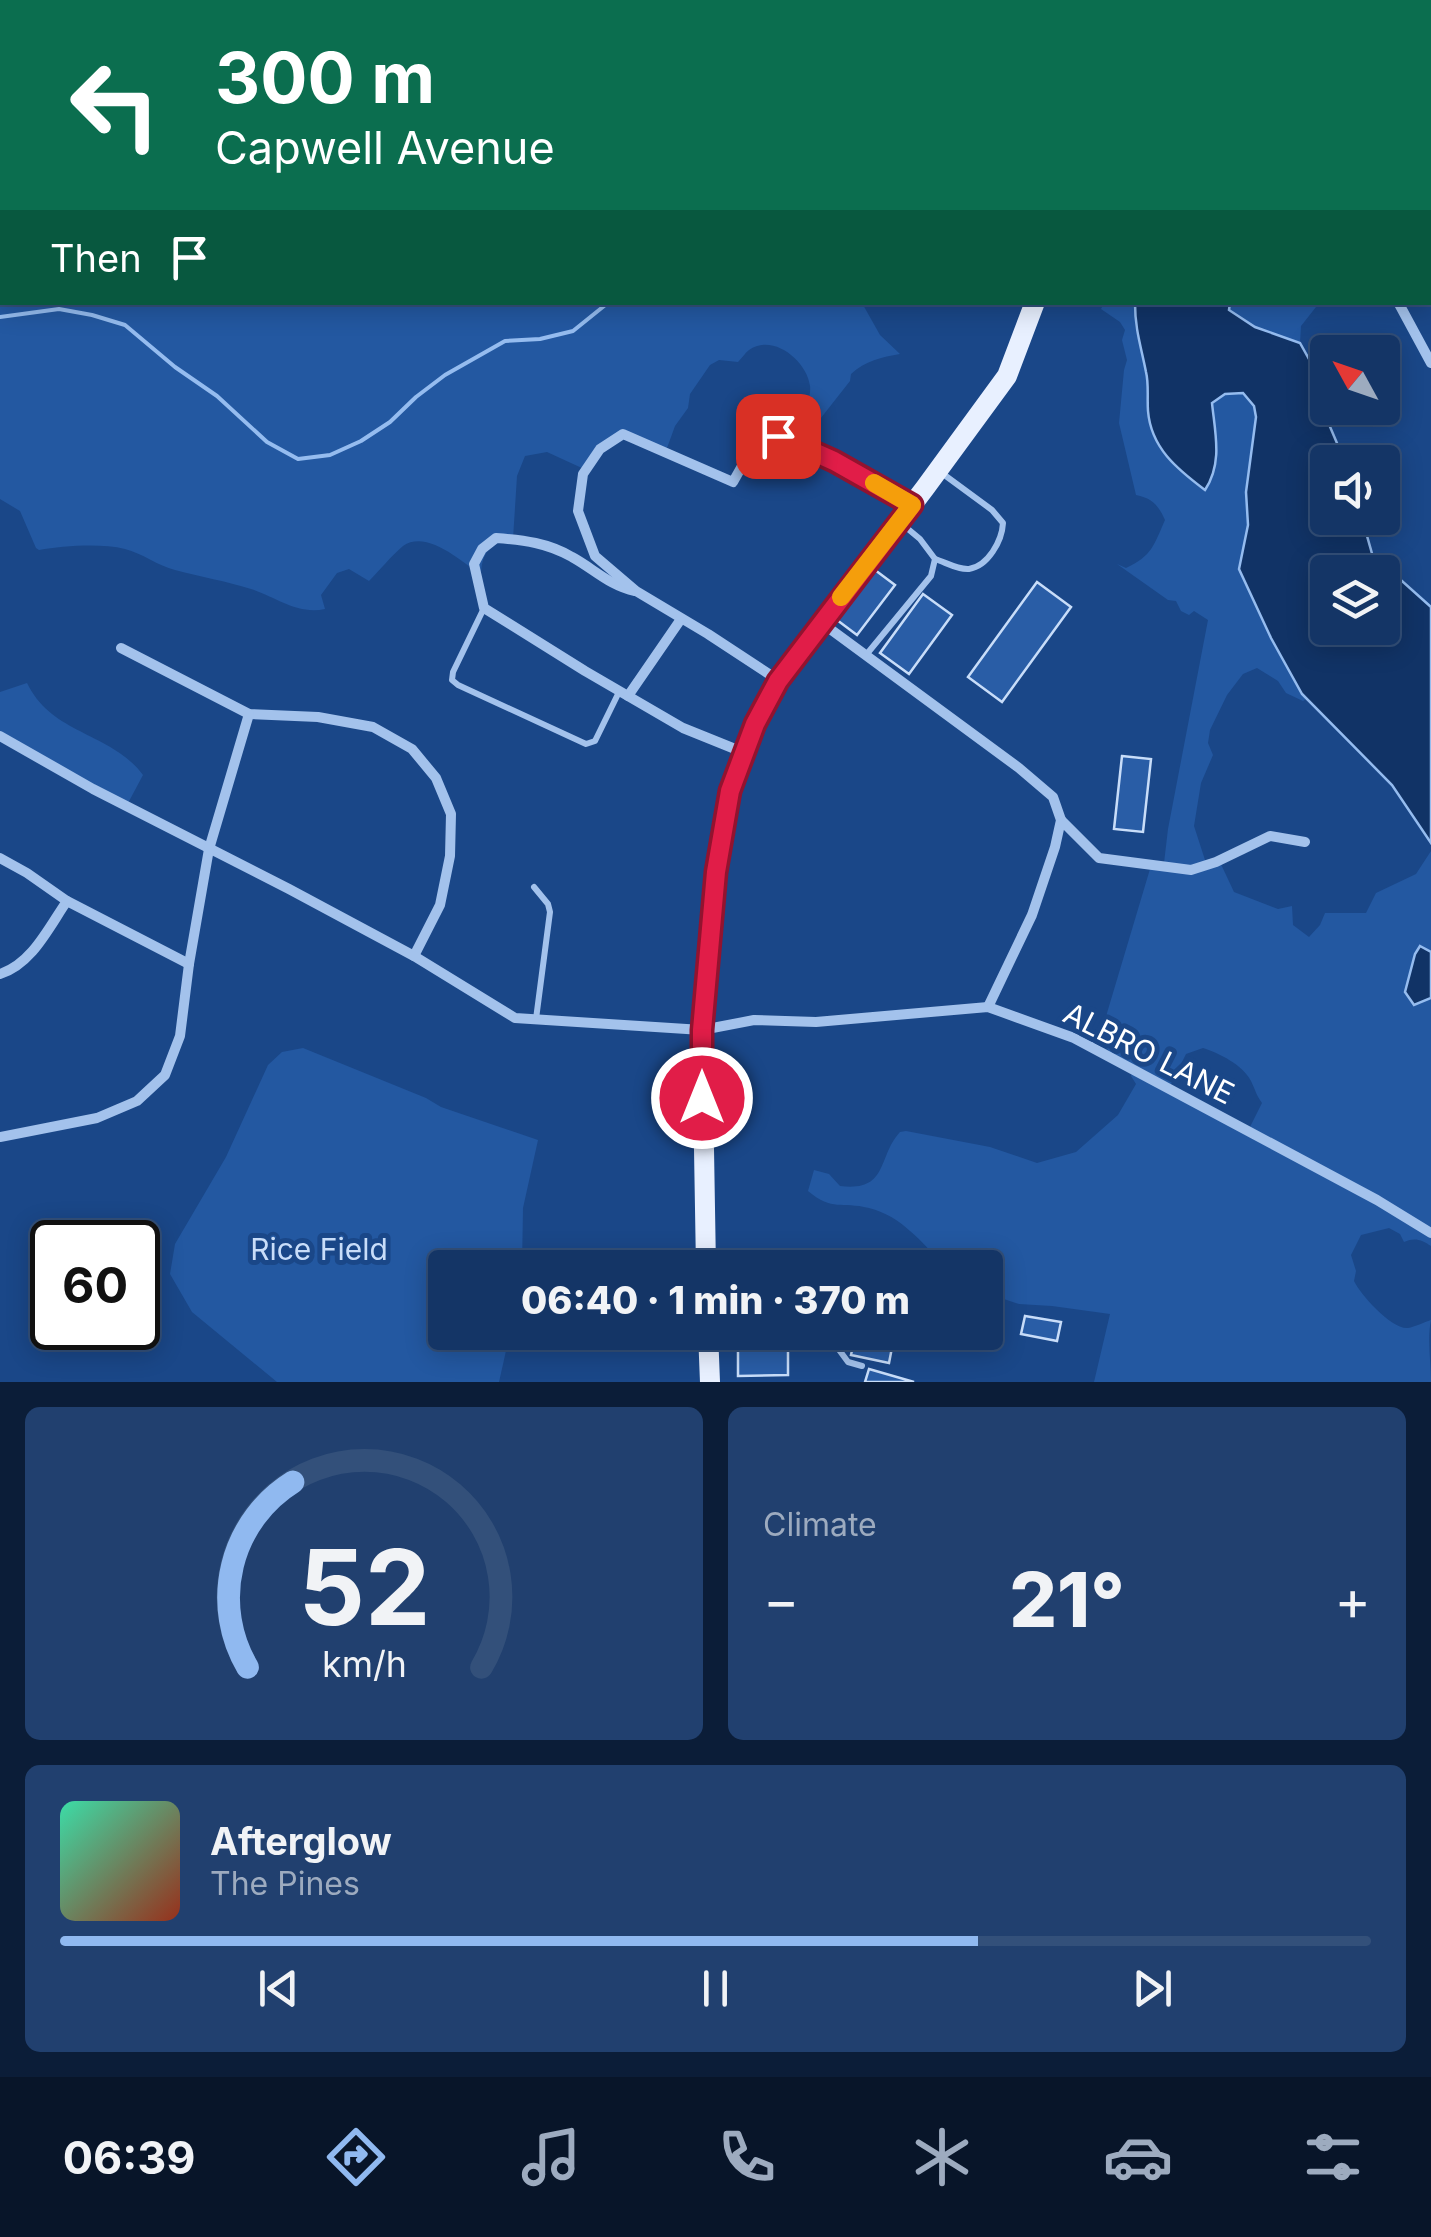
<!DOCTYPE html>
<meta charset="utf-8">
<style>
body{margin:0;font-family:Inter,sans-serif;background:#21406f;color:#f1f3f6;height:100vh;display:flex;flex-direction:column;font-size:38px;white-space:nowrap}
*{box-sizing:border-box;margin:0}
p{font-size:32px;color:#9dabbf}
.icon{flex:none;width:55px;height:55px;fill:none;stroke:currentColor;stroke-width:2;stroke-linecap:round;stroke-linejoin:round}
.map{position:relative;height:1382px;overflow:hidden}
.details{display:flex;flex-direction:column;gap:25px;padding:25px;background:#0b1d38;flex:1}
.details>*{flex:none}
.guide{position:absolute;left:0px;top:0px;width:1432px;height:305px;box-shadow:0 5px 25px #0003,0 0 0 2px #33507a;background:#0b6e4f;color:#fff;overflow:hidden}
.needle{width:65px;rotate:310deg}
.controls{position:absolute;left:1310px;top:335px;display:grid;gap:20px}
.controls a{display:grid;place-items:center;width:90px;height:90px;border-radius:10px;background:#143566;box-shadow:0 5px 25px #0003,0 0 0 2px #33507a;font-size:50px}
.speed{position:absolute;left:30px;top:1220px;display:flex;gap:20px;font-size:50px;font-weight:700;text-align:center}
.speed>*{display:grid;place-content:center;width:130px;height:130px;border-radius:50%;background:#143566;box-shadow:0 5px 25px #0003,0 0 0 2px #33507a;line-height:1}
.speed .limit{border:5px solid #111;border-radius:15px;background:#fff;color:#111}
.pin{position:absolute;display:grid;place-items:center;width:85px;height:85px;color:#fff;margin:-42px;border-radius:20px;box-shadow:0 5px 15px #0006}
.me{position:absolute;width:110px;margin:-55px;rotate:0deg;stroke-linejoin:round;filter:drop-shadow(0 0 8px #0008)}
.turn{display:flex;align-items:center;gap:35px;height:210px;padding:0 50px;font-size:45px}
.turn .icon{width:130px;height:130px;stroke-width:2.5}
.turn b{display:block;font-size:70px;line-height:85px}
.then{display:flex;align-items:center;height:95px;padding:0 50px;background:#0003;gap:20px;font-size:38px}
.big{font-size:75px;font-weight:800;line-height:1.1}
.details .tile{flex:1;display:flex;flex-direction:column;justify-content:center;gap:15px;min-width:0;padding:0 35px;border-radius:15px;background:#21406f}
.details .dial{align-items:center;gap:0}
.dial svg{height:260px;overflow:visible;fill:none;stroke:#33507a;stroke-width:7;stroke-linecap:round;text-anchor:middle}
.dial text{fill:#f1f3f6;stroke:none}
.song{display:flex;align-items:center;gap:30px}
.cover{width:120px;height:120px;border-radius:15px;background:linear-gradient(135deg,hsl(160 70% 55%),hsl(10 70% 35%))}
.played{height:10px;border-radius:5px;background:linear-gradient(90deg,#90b9f0 70%,#33507a 70%)}
.keys{display:flex;justify-content:space-around;direction:ltr}
.heat{display:flex;justify-content:space-between;align-items:center;font-size:55px;direction:ltr}
.details .tiles{flex:1;display:grid;gap:25px;grid-template-columns:1fr 1fr}
.tile:last-child{grid-column:span 2}
.trip{position:absolute;left:428px;top:1250px;width:575px;height:100px;border-radius:10px;background:#143566;box-shadow:0 5px 25px #0003,0 0 0 2px #33507a;font-weight:800;line-height:100px;text-align:center}
.tabs{display:flex;height:160px;justify-content:space-around;align-items:center;background:#081529;color:#9dabbf}
.tabs .icon{width:70px;height:70px}
.tabs .on{color:#90b9f0}
.tabs b{font-size:45px;color:#f1f3f6}
.map>svg:first-child{display:block}
.green{fill:#2358a1;fill-rule:evenodd}
.water{fill:#136;stroke:#95bcef;stroke-width:2.5;fill-rule:evenodd}
.lines{fill:none;stroke-linecap:round;stroke-linejoin:round}
.stream{stroke:#95bcef;stroke-width:4}
.building{fill:#295da6;stroke:#c8ddf9;stroke-width:2.5}
.service{stroke:#a3c2ec;stroke-width:6}
.minor{stroke:#a3c2ec;stroke-width:10}
.primary{stroke:#e8f0ff;stroke-width:20}
.route-casing{stroke:#92132f;stroke-width:25}
.route{stroke:#e11d48;stroke-width:18}
.slow{stroke:#f59e0b;stroke-width:18}
.labels{text-anchor:middle;dominant-baseline:central;stroke-width:10;stroke-linejoin:round;paint-order:stroke}
.street-label{font-size:30px;fill:#fff;stroke:#1a4788}
.park-label{font-size:30px;fill:#c8ddf9;stroke:#1a4788}
</style>
<div class="map">
<svg width="1431" height="1382" viewBox="0 0 1431 1382">
<rect width="100%" height="100%" fill="#1a4788"/>
<!-- green -->
<g class="green">
<path d="M0 0H73L72 2H2V302L862 303 880 335 900 354C882 357 865 361 851 374L850 381 817 423 808 445 795 441C799 428 812 398 810 386 807 361 773 333 749 350 745 353 742 358 738 362L719 360 710 365 690 394 688 408 675 426 667 448 622 434 584 469 547 452 525 456 517 476 513 539C490 543 482 552 481 575 462 562 427 529 403 546 391 556 380 570 369 581L349 569 337 573 321 595 325 609C297 615 276 597 251 589 226 581 201 577 175 570 158 566 142 553 125 549 100 543 63 546 39 550L36 548 20 511 0 499Z"/>
<polygon points="1230,302 1315,303 1316,307 1301,326 1300,343 1255,327 1229,309"/>
<path d="M1104 303H1135V327L1148 376V416L1176 468 1206 489 1217 454 1212 403 1225 394 1243 393 1254 406 1256 417 1246 492 1248 525 1239 569 1306 699 1303 701 1286 693 1278 681 1257 668 1243 674 1227 695 1210 730 1208 743 1213 755 1201 783 1194 826 1205 860H1219L1234 892 1278 909 1292 906 1293 925 1309 937 1320 925 1325 913H1366L1376 893 1416 874 1431 851V952L1421 947 1415 954 1420 1004 1431 998V1246C1422 1240 1415 1237 1404 1242L1400 1234 1389 1228 1361 1235 1351 1255 1356 1271 1354 1281C1360 1294 1392 1330 1408 1328 1415 1327 1424 1322 1431 1320 1427 1339 1431 1362 1431 1382H1094L1110 1314 1052 1306 1019 1304 989 1294 985 1292V1268L946 1267C923 1244 902 1216 869 1208 841 1201 833 1212 808 1191L814 1170 829 1174 840 1186C889 1192 877 1157 900 1132L906 1131 990 1147 1037 1163 1076 1152 1118 1115 1136 1084 1131 1076 1133 1070 1116 1059 1101 1042 1107 1013 1150 869 1164 863 1168 829 1208 620 1194 611 1189 615 1181 611 1176 601 1168 600 1117 564 1126 568C1152 556 1154 545 1165 520 1159 506 1152 498 1136 495L1119 423 1124 370 1127 360 1122 340 1125 330 1120 322 1101 309ZM1203 1048C1219 1053 1243 1065 1251 1081 1255 1089 1256 1095 1262 1103L1250 1127 1170 1086 1186 1054Z"/>
<path d="M27 683C52 735 111 732 143 775L127 805 0 735V692Z"/>
<polygon points="303,1048 426,1098 441,1107 538,1140 523,1208 522,1267 445,1268 445,1332 510,1333 499,1382 277,1382 192,1312 170,1274 175,1244 226,1157 268,1065 282,1052"/>
</g>
<!-- water -->
<g class="water">
<path d="M1135 303H1230L1229 310 1255 327 1300 343 1314 368 1327 380 1328 408H1340L1328 422 1345 462H1328V518H1358L1367 536 1375 564 1392 572 1431 607V843L1392 785 1302 694 1271 638 1239 569 1248 525 1246 492 1256 417 1254 406 1243 393 1225 394 1212 403C1215 433 1223 463 1205 490 1177 469 1151 448 1148 411 1147 398 1149 384 1146 372 1141 346 1135 330 1135 303ZM1328 572H1382V628H1328Z"/>
<polygon points="1420,946 1431,952 1431,998 1414,1005 1405,992 1415,954"/>
</g>
<g class="lines">
<!-- stream -->
<polyline class="stream" points="0,317 59,309 92,315 125,325 175,367 217,396 267,442 298,459 330,455 361,441 390,422 416,397 445,375 505,341 540,339 573,331 609,302"/>
</g>
<!-- building -->
<g class="building">
<polygon points="871,567 895,585 857,635 833,617"/>
<polygon points="1037,582 1071,607 1002,702 968,677"/>
<polygon points="923,594 952,615 909,674 880,653"/>
<polygon points="1122,756 1151,759 1143,832 1114,829"/>
<polygon points="1025,1316 1061,1322 1057,1341 1021,1334"/>
<polygon points="856,1332 895,1332 889,1363 851,1355"/>
<polygon points="738,1347 788,1347 788,1375 738,1376"/>
<polygon points="869,1369 914,1382 865,1382"/>
</g>
<g class="lines">
<!-- service -->
<g class="service">
<path d="M935 559C945 562 958 570 969 569 988 566 1002 541 1003 523L992 510 939 471"/>
<polyline points="484,608 453,672 452,680 458,685 586,744 595,741 619,692"/>
<polyline points="866,655 931,576 935,559 920,539 902,524"/>
<polyline points="534,887 548,904 550,912 536,1019"/>
<polyline points="826,1332 848,1362 862,1366"/>
</g>
<!-- minor -->
<g class="minor">
<polyline points="1329,0 1329,2"/>
<polyline points="1398,302 1431,363"/>
<path d="M635 591C610 586 594 569 572 557 548 543 524 540 496 538L482 549 474 564 484 608 585 671 683 728 745 753"/>
<polyline points="822,623 1019,768 1053,797 1061,820 1055,847 1032,915 988,1007"/>
<polyline points="121,648 249,714 318,717 373,727 412,749 436,778 451,814 450,856 440,905 414,956"/>
<polyline points="778,680 708,634 636,591 595,556 578,511 583,474 600,449 623,434 733,482 755,443 778,436 834,461 912,505"/>
<polyline points="628,696 681,619"/>
<polyline points="0,736 93,789 289,889 414,956 515,1018 702,1030 754,1020 816,1022 988,1007 1074,1038 1377,1200 1431,1233"/>
<polyline points="1061,820 1099,858 1191,870 1216,862 1270,836 1305,842"/>
<polyline points="0,858 27,873 67,901 189,964"/>
<path d="M0 974C32 964 49 927 67 901"/>
<polyline points="0,1137 97,1118 137,1101 165,1075 180,1036 189,964 209,849 249,714"/>
</g>
<!-- primary -->
<g class="primary">
<polyline points="1053,0 1054,2"/>
<polyline points="706,1268 702,1030 716,872 730,791 755,724 778,681 925,488 1007,376 1035,302"/>
<polyline points="708,1332 710,1382"/>
</g>
</g>
<g class="lines">
<defs>
<polyline id="route" points="702,1098 702,1030 716,872 730,791 755,724 778,681 912,505 834,461 778,436"/>
</defs>
<!-- route casing -->
<use href="#route" class="route-casing"/>
<!-- route -->
<use href="#route" class="route"/>
<!-- slow -->
<polyline class="slow" points="841,597 912,505 874,483"/>
</g>
<g class="labels">
<!-- street labels -->
<g class="street-label">
<text transform="translate(1149 1053) rotate(27)">ALBRO LANE</text>
</g>
<!-- park labels -->
<g class="park-label">
<text x="319" y="1249">Rice Field</text>
</g>
</g>
</svg>
<div class="controls">
<a><svg class="needle" viewBox="-14 -14 28 28"><path d="M0-13l5 13h-10z" fill="#e53935"/><path d="M0 13l5-13h-10z" fill="#9dabbf"/></svg></a>
<a><svg class="icon" aria-label="sound" viewBox="0 0 24 24"><path d="M4 9h4l5-4v14l-5-4H4zM17 9q2 3 0 6"/></svg></a>
<a><svg class="icon" aria-label="layers" viewBox="0 0 24 24"><path d="M12 4l9 5-9 5-9-5zM3 14l9 5 9-5"/></svg></a>
</div>
<div class="speed"><div class="limit">60</div></div>
<div class="pin" style="left:778px;top:436px;background:#d93025"><svg class="icon" aria-label="arrive" viewBox="0 0 24 24"><path d="M6 21V4h12l-3 4 3 4H6"/></svg></div>
<svg class="me" style="left:702px;top:1098px" viewBox="-20 -20 40 40"><circle r="17" fill="#e11d48" stroke="#fff" stroke-width="3"/><path d="M0-11L8 9 0 5-8 9z" fill="#fff"/></svg>
<div class="trip">06:40 · 1 min · 370 m</div>
<div class="guide">
<div class="turn"><svg class="icon" aria-label="left" viewBox="0 0 24 24"><path d="M17 20v-9H6M10 6l-5 5 5 5"/></svg><div><b>300 m</b>Capwell Avenue</div></div>
<div class="then">Then<svg class="icon" aria-label="arrive" viewBox="0 0 24 24"><path d="M6 21V4h12l-3 4 3 4H6"/></svg></div>
</div>
</div>
<section class="details">
<div class="tiles">
<div class="tile dial"><svg viewBox="0 0 100 80">
<path d="M14 69A42 42 0 1 1 86 69"/>
<path d="M14 69A42 42 0 0 1 28 12" stroke="#90b9f0"/>
<text x="50" y="56" font-size="32" font-weight="700">52</text>
<text x="50" y="72" font-size="11">km/h</text>
</svg></div>
<div class="tile"><p>Climate</p>
<div class="heat"><a>−</a><b class="big">21°</b><a>+</a></div>
</div>
<div class="tile">
<div class="song"><i class="cover"></i><div><b>Afterglow</b><p>The Pines</p></div></div>
<div class="played"></div>
<div class="keys"><svg class="icon" aria-label="previous" viewBox="0 0 24 24"><path d="M18 5L8 12l10 7zM5 5v14"/></svg><svg class="icon" aria-label="pause" viewBox="0 0 24 24"><path d="M8 5v14M16 5v14"/></svg><svg class="icon" aria-label="next" viewBox="0 0 24 24"><path d="M6 5l10 7-10 7zM19 5v14"/></svg></div>
</div>
</div>
</section>
<nav class="tabs">
<b>06:39</b>
<svg class="icon on" aria-label="directions" viewBox="0 0 24 24"><path d="M12 3l9 9-9 9-9-9zM9 14v-3h6M13 9l2 2-2 2"/></svg>
<svg class="icon" aria-label="music" viewBox="0 0 24 24"><path d="M9 18V5l10-2v13"/><circle cx="6" cy="18" r="3"/><circle cx="16" cy="16" r="3"/></svg>
<svg class="icon" aria-label="phone" viewBox="0 0 24 24"><path d="M5 4h4l2 5-3 2q2 4 5 5l2-3 5 2v4C11 20 4 13 5 4z"/></svg>
<svg class="icon" aria-label="climate" viewBox="0 0 24 24"><path d="M12 3v18M4 7l16 10M4 17L20 7"/></svg>
<svg class="icon" aria-label="car" viewBox="0 0 24 24"><path d="M5 17H2v-5l4-1 3-4h7l3 4 3 1v5h-3M9 17h6M6 11h13"/><circle cx="7" cy="17" r="2"/><circle cx="17" cy="17" r="2"/></svg>
<svg class="icon" aria-label="filters" viewBox="0 0 24 24"><path d="M4 7h16M4 17h16"/><circle cx="9" cy="7" r="2"/><circle cx="15" cy="17" r="2"/></svg>
</nav>
